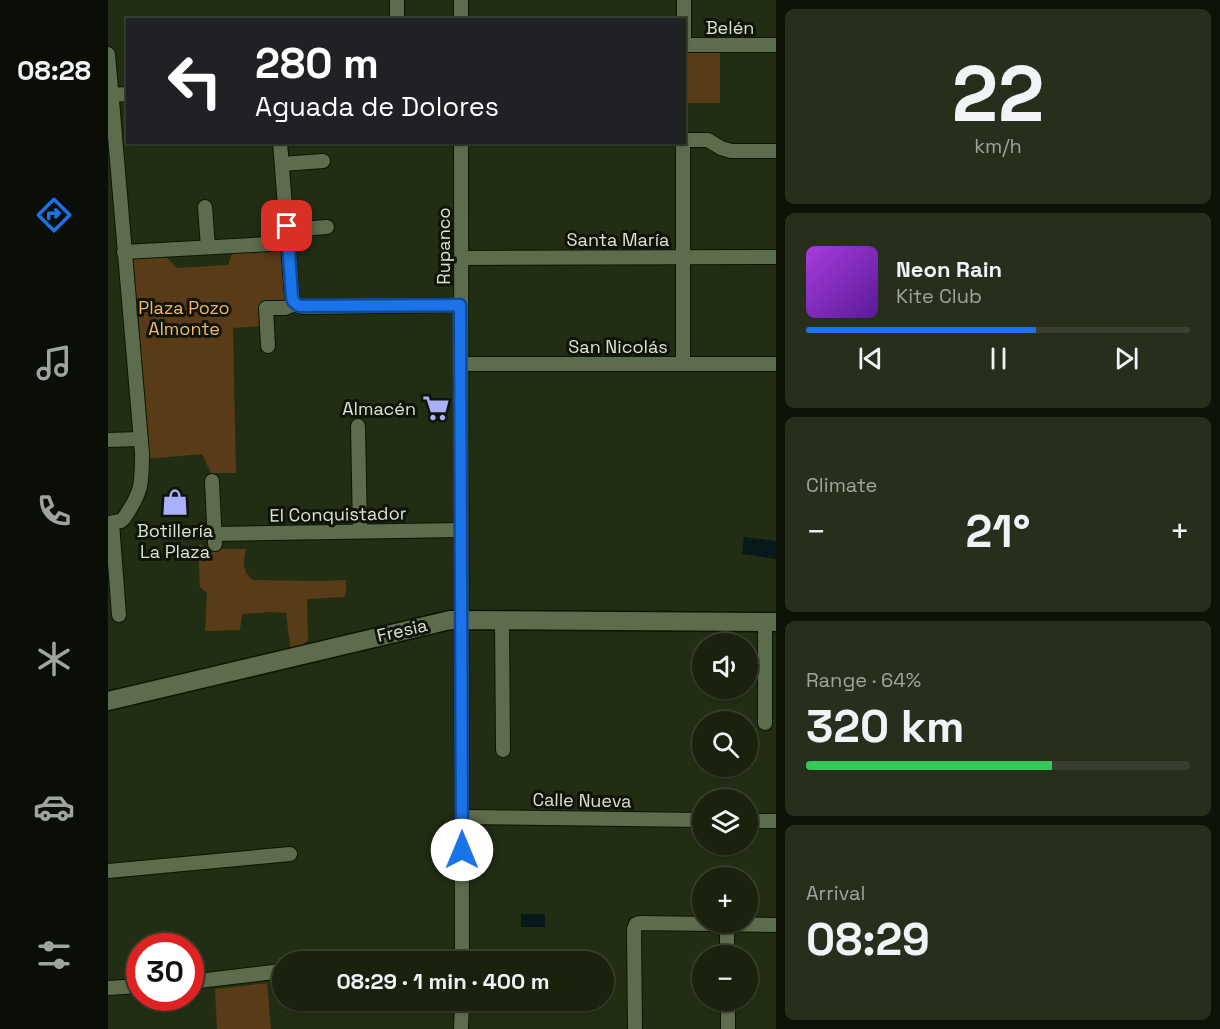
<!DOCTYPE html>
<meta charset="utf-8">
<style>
body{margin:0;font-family:"Space Grotesk",sans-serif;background:#272f1c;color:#f1f3f6;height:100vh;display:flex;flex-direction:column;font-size:22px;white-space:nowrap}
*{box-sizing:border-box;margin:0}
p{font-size:20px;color:#9fa49e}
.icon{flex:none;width:33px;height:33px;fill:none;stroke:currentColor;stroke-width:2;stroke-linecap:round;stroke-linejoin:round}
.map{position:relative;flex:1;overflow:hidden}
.panel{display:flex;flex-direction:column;gap:9px;padding:9px;background:#0e1308;width:444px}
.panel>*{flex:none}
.hud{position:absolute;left:18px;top:18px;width:560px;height:126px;border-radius:0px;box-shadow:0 2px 4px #0004,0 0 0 2px #383f2e;background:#202124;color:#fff;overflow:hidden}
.fabs{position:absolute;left:584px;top:633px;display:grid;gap:12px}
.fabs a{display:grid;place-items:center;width:66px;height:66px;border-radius:50%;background:#1a220e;box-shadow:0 2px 4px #0004,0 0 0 2px #383f2e;font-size:30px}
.speed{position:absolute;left:18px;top:933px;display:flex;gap:12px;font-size:30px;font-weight:700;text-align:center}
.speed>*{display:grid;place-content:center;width:78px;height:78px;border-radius:50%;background:#1a220e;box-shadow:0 2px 4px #0004,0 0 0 2px #383f2e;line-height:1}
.speed .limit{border:9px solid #d22;background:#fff;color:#111}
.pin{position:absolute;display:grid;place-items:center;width:51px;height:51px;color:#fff;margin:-26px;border-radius:12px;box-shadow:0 3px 9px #0006}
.me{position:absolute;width:66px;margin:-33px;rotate:0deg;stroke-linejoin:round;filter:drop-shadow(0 0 4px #0008)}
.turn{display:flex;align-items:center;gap:21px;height:126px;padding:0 30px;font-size:27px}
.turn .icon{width:78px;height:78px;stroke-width:2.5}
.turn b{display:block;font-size:42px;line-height:51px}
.big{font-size:45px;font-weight:700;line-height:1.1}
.panel .tile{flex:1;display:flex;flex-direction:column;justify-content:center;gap:9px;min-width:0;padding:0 21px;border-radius:9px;background:#272f1c}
.panel .dial{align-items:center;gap:0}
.dial b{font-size:78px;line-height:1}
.song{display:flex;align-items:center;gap:18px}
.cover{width:72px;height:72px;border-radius:9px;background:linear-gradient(135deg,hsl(280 70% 55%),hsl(270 70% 35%))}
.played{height:6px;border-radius:3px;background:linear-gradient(90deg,#1a73e8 60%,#383f2e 60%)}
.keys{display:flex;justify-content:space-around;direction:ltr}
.heat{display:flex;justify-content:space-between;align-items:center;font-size:33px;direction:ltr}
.charge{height:9px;border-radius:4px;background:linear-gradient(90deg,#34c759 64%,#383f2e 0)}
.trip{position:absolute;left:164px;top:951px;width:342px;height:60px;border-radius:30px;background:#1a220e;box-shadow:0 2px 4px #0004,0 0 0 2px #383f2e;font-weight:700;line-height:60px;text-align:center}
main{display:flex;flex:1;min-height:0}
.menu{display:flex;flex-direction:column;width:108px;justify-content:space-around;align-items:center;background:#0a0e06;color:#9fa49e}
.menu .icon{width:42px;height:42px}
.menu .on{color:#1a73e8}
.menu b{font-size:27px;color:#f1f3f6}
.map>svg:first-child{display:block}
.green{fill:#593b18}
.water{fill:#071918}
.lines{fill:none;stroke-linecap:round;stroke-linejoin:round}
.minor-casing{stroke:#0b1600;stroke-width:16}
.tertiary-casing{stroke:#0b1600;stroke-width:21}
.minor{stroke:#5e6c4e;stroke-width:14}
.tertiary{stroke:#5e6c4e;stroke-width:18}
.route-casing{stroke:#114b97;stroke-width:15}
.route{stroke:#1a73e8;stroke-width:10}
.labels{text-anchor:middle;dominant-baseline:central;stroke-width:6;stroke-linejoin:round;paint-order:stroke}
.street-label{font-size:18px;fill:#dae3d2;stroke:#0f1408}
.park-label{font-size:18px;fill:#f6b467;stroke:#0f1408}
.poi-label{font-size:18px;fill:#dae3d2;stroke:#0f1408;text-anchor:end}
</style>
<main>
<nav class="menu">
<b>08:28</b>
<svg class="icon on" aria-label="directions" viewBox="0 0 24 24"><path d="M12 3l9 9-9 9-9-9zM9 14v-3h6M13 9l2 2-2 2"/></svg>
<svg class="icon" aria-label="music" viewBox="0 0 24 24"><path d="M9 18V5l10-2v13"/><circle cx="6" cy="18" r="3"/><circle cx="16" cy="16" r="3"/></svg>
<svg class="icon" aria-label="phone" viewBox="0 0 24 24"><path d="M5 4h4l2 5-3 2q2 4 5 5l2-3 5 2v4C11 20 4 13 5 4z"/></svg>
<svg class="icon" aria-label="climate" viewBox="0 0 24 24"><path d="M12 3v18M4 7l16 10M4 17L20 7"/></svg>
<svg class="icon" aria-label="car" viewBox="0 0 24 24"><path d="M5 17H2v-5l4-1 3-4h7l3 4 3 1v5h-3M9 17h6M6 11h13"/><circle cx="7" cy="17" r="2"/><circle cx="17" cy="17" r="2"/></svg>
<svg class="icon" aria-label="filters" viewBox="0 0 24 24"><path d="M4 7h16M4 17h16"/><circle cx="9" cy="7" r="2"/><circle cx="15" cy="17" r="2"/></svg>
</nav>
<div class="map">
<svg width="668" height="1029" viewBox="0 0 668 1029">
<rect width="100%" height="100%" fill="#222e13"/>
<!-- green -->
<g class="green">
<rect x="576" y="51" width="36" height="52"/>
<polygon points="171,248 178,254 179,303 153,304 153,326 125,328 128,473 103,473 94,454 37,459 24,257 55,254 69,268 120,265 125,250"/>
<path d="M92 544 103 549H138C135 562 134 571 145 580L212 581 238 580V593L236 597 199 599 200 640 194 646 185 648 182 646 178 613 162 612 134 614 132 630 97 631 99 593 92 587 90 547Z"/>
<polygon points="159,983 163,1029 109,1029 107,989"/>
</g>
<!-- water -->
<g class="water">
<polygon points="636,537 668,541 668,559 634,554"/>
<rect x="413" y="914" width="24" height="13"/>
</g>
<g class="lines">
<defs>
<g id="minor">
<polyline points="576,0 576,45 668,45"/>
<polyline points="289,20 289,0"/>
<polyline points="353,20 353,0"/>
<path d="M0 54 34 453C34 484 34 492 16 518L13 521 0 523"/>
<polyline points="3,95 20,94"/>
<polyline points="576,140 600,140 613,148 623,151 668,151"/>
<polyline points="172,142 184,297 187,304"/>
<polyline points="353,142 354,962"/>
<polyline points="174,164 215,161"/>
<polyline points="97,207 100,247"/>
<polyline points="179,230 219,227"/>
<polyline points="16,252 180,243"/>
<polyline points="353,258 668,257"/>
<polyline points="187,304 195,307 352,305"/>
<polyline points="160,346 158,308 177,308 187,304"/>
<polyline points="353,364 668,364"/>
<polyline points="575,364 575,142"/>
<polyline points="250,426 252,531"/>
<polyline points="0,440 32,439"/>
<polyline points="104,481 107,544"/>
<polyline points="4,523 11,615"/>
<polyline points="106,534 353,530"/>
<polyline points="394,620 395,750"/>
<polyline points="657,622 657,723"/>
<polyline points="354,817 594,820"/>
<polyline points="639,821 668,821"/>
<polyline points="0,871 182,854"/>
<polyline points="619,924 619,956"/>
<polyline points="283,962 354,956"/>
<polyline points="82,982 174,971"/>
<polyline points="0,988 32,986"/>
<polyline points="620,1000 620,1029"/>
<polyline points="353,1029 354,1000"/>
<polyline points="527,1029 526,929 528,924 532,923 668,925"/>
</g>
<polyline id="tertiary" points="0,701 342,620 668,622"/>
</defs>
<!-- minor casing -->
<use href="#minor" class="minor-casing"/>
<!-- tertiary casing -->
<use href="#tertiary" class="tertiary-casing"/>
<!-- minor -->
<use href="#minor" class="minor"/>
<!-- tertiary -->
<use href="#tertiary" class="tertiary"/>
</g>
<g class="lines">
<defs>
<polyline id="route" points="179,226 184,297 185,301 191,306 352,305 354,850"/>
</defs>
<!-- route casing -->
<use href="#route" class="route-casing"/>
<!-- route -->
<use href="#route" class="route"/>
</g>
<!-- icons -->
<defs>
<symbol id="supermarket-bare" viewBox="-9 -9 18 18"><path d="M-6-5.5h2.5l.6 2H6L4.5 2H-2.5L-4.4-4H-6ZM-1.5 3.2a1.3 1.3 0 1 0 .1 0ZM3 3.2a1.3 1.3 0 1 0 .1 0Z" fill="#aab0fb" stroke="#0f1408" stroke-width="2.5" paint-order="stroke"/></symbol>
<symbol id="shop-bare" viewBox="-9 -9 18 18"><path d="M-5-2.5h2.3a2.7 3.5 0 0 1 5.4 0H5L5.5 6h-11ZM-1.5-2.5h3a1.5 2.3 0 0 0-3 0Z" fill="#aab0fb" stroke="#0f1408" stroke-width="2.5" paint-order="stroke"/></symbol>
</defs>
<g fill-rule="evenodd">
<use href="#supermarket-bare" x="309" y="389" width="38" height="38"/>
<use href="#shop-bare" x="48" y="483" width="38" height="38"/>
</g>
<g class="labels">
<!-- street labels -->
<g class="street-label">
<text x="622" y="27">Belén</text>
<text x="510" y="239">Santa María</text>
<text transform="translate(335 246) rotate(-90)">Rupanco</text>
<text x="510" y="346">San Nicolás</text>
<text transform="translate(230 514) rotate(-1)">El Conquistador</text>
<text transform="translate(294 630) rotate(-13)">Fresia</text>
<text transform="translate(474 800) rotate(1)">Calle Nueva</text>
</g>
<!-- park labels -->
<g class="park-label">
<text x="76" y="307">Plaza Pozo<tspan x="76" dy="21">Almonte</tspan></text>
</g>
<!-- poi labels -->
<g class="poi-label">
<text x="308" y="408">Almacén</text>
<text x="67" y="530" text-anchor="middle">Botillería<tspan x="67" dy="21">La Plaza</tspan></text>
</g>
</g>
</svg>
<div class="fabs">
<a><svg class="icon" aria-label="sound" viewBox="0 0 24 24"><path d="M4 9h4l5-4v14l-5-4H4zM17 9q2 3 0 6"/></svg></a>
<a><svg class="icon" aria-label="search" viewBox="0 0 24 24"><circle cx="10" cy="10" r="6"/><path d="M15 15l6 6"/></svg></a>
<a><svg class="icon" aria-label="layers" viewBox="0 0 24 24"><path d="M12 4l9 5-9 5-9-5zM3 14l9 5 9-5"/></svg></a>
<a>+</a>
<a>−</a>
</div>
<div class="speed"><div class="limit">30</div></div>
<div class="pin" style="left:179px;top:226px;background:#d93025"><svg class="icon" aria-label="arrive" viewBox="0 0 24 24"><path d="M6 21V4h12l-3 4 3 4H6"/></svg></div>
<svg class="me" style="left:354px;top:850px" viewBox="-20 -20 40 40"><circle r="19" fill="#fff"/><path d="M0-13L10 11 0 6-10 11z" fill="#1a73e8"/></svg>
<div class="trip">08:29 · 1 min · 400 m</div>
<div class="hud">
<div class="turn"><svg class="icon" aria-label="left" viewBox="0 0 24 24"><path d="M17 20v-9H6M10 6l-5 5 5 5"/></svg><div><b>280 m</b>Aguada de Dolores</div></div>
</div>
</div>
<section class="panel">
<div class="tile dial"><b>22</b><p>km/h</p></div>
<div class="tile">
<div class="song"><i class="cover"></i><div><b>Neon Rain</b><p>Kite Club</p></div></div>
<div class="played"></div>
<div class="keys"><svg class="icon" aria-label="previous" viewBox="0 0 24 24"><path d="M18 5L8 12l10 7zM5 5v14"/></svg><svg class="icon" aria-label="pause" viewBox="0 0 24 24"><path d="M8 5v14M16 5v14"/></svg><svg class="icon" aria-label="next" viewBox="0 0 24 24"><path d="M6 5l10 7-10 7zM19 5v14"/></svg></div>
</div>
<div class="tile"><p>Climate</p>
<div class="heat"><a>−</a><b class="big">21°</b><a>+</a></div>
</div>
<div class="tile"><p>Range · 64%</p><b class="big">320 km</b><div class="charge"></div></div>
<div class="tile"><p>Arrival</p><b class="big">08:29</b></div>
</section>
</main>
